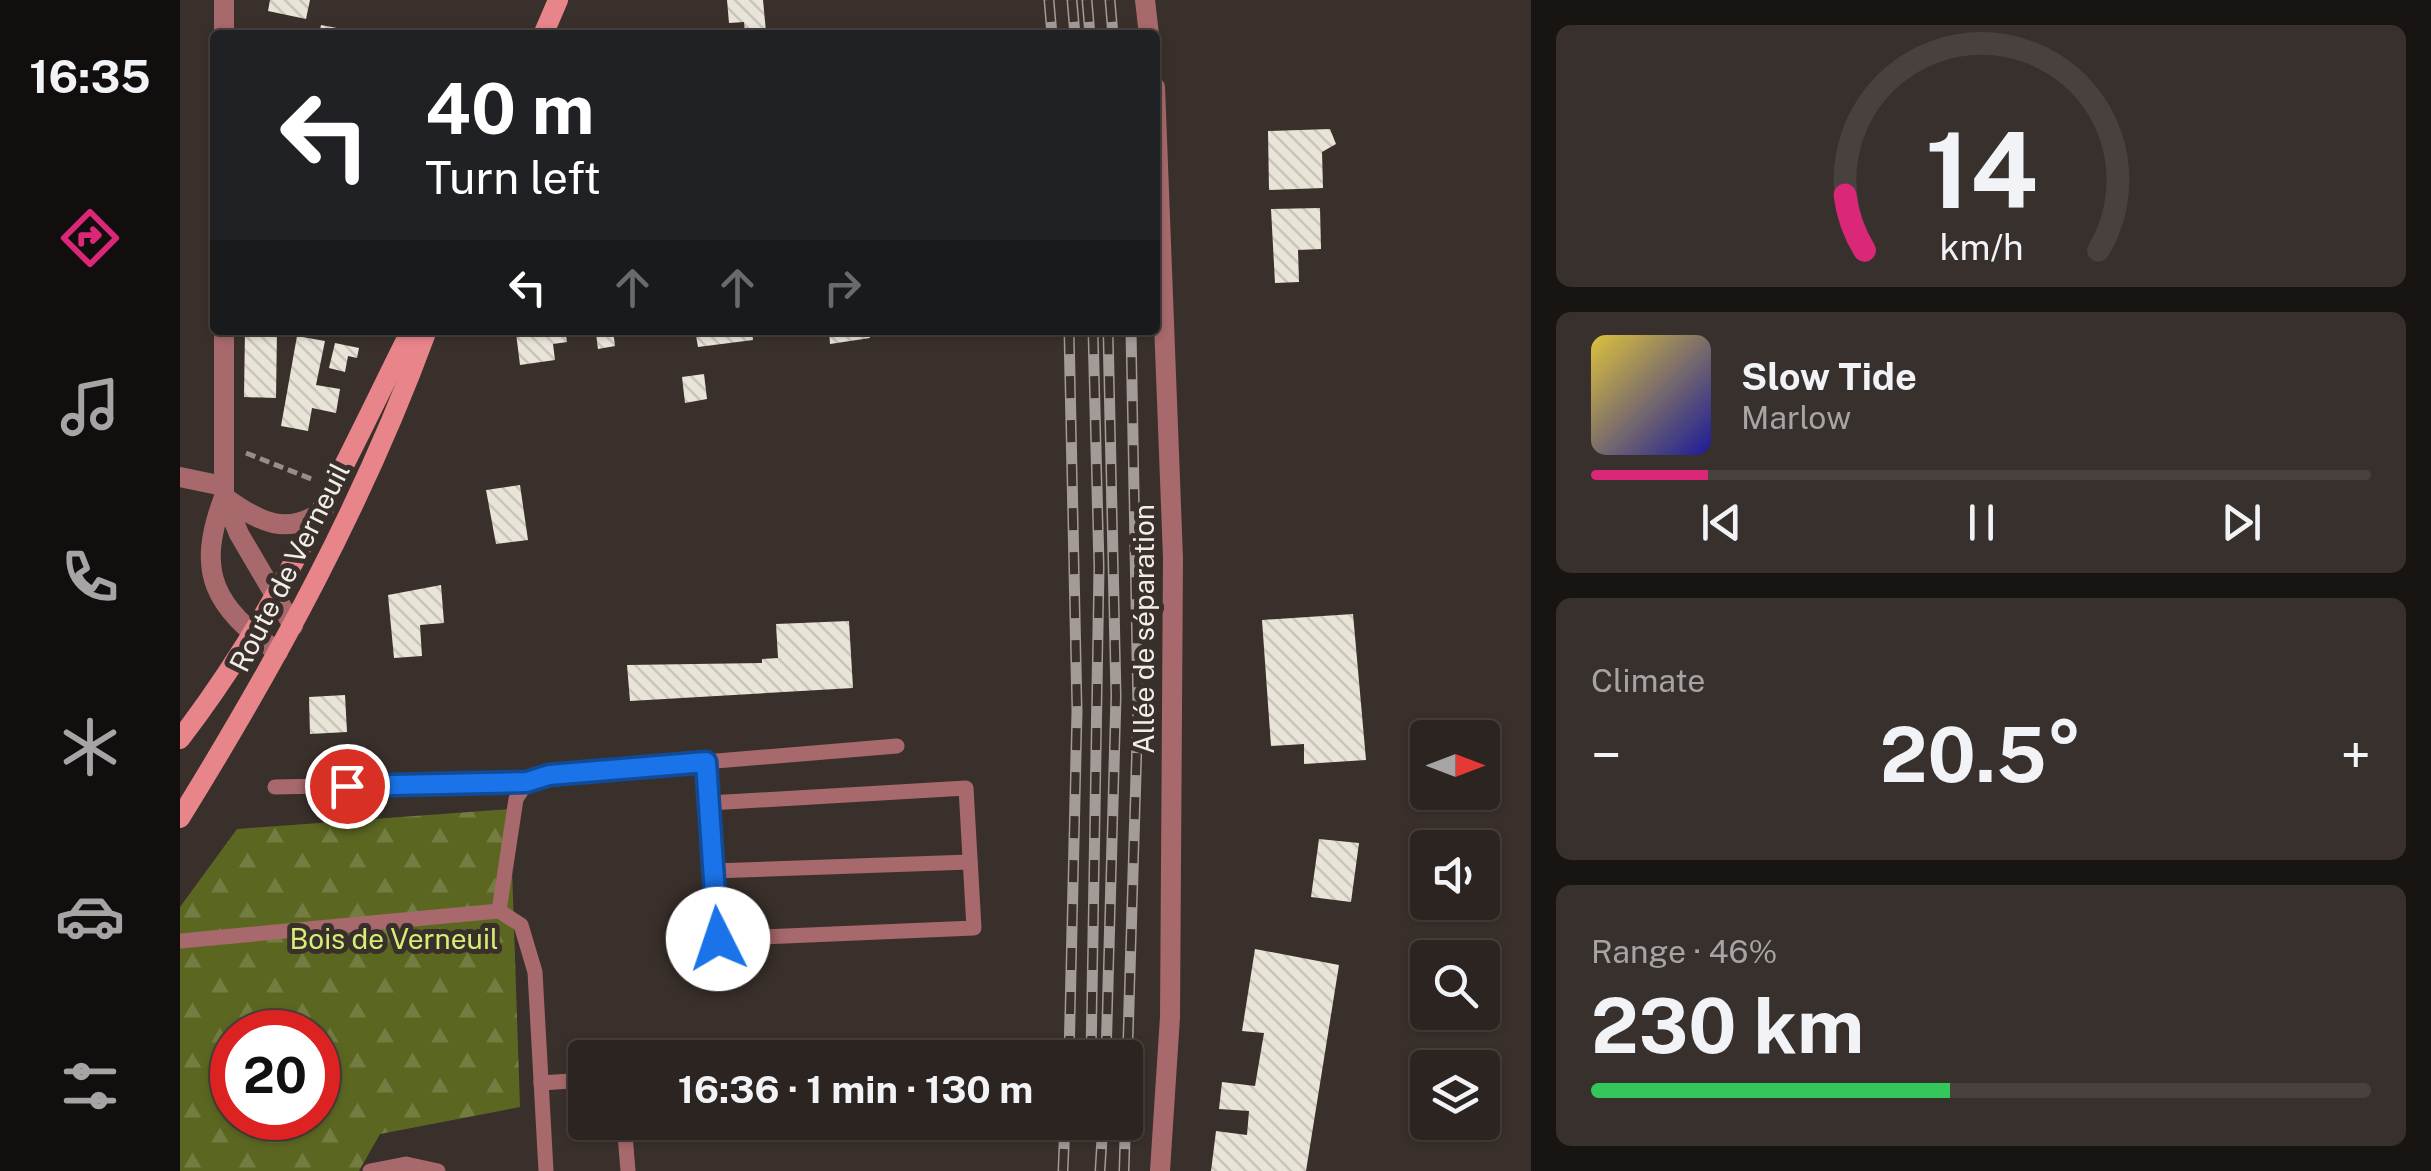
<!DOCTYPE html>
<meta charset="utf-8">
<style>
body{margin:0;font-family:"Public Sans",sans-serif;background:#38302d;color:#f1f3f6;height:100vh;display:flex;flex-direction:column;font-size:38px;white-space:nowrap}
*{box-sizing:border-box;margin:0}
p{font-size:32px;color:#a6a4a5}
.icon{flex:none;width:55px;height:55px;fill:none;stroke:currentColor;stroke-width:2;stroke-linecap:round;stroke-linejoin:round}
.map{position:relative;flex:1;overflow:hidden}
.sheet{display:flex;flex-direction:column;gap:25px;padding:25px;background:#181412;width:900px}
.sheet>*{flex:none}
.banner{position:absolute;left:30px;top:30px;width:950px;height:305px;border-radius:10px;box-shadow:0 2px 8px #0004,0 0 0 2px #48413e;background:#202124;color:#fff;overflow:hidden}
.needle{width:65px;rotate:90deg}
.tools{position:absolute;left:1230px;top:720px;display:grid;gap:20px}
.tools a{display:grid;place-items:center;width:90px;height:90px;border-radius:10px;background:#2c2420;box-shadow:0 2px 8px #0004,0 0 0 2px #48413e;font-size:50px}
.speed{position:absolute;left:30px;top:1010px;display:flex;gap:20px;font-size:50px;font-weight:700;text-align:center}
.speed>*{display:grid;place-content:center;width:130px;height:130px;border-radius:50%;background:#2c2420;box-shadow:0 2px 8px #0004,0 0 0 2px #48413e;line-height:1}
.speed .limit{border:15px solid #d22;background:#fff;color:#111}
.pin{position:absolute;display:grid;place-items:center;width:85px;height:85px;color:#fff;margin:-42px;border:5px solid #fff;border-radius:50%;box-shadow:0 2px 10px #0007}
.me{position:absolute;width:110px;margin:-55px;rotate:356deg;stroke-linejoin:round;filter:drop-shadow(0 0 8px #0008)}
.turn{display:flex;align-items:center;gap:35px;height:210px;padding:0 50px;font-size:45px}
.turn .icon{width:130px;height:130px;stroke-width:2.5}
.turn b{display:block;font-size:70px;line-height:85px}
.lanes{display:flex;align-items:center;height:95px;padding:0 50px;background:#0003;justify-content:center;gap:50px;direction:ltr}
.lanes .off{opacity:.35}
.big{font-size:75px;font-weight:700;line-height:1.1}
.sheet .tile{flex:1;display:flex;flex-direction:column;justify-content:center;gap:15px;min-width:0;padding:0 35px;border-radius:15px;background:#38302d}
.sheet .dial{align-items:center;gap:0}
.dial svg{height:260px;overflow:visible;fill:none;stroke:#48413e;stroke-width:7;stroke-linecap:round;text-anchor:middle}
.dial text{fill:#f1f3f6;stroke:none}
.song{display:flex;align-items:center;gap:30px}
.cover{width:120px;height:120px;border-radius:15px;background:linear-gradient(135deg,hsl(50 70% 55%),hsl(240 70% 35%))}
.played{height:10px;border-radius:5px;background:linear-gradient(90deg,#db2777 15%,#48413e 15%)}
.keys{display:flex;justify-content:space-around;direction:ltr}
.heat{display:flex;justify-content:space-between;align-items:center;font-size:55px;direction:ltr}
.charge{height:15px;border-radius:8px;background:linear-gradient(90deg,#34c759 46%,#48413e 0)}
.trip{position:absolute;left:388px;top:1040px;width:575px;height:100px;border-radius:10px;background:#2c2420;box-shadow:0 2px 8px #0004,0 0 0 2px #48413e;font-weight:700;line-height:100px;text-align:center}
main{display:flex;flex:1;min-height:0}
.tabs{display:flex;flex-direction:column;width:180px;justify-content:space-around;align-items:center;background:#120e0d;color:#a6a4a5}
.tabs .icon{width:70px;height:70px}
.tabs .selected{color:#db2777}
.tabs b{font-size:45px;color:#f1f3f6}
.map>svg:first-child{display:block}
.forest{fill:url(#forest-firs);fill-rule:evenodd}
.building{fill:url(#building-back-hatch)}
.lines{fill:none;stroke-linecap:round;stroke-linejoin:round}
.path{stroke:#968e8a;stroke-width:5;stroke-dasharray:10 5;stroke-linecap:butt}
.lane{stroke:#a7696b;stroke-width:15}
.street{stroke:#a7696b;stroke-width:20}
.secondary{stroke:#e8858a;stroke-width:20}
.rail-casing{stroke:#a39b97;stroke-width:11}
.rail{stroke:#3a302b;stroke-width:8;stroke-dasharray:22;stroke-linecap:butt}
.route-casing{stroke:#114b97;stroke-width:25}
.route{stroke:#1a73e8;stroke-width:18}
.labels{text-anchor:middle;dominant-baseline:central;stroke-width:10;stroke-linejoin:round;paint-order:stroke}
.street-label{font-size:28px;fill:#f3edea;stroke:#3a302b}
.park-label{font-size:28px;fill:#d6ee75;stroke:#3a302b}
</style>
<main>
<nav class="tabs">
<b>16:35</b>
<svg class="icon selected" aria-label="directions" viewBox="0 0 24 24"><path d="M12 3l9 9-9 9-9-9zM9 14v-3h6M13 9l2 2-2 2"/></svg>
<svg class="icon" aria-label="music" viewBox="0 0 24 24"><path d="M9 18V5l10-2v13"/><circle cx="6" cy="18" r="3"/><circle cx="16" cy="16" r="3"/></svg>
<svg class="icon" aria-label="phone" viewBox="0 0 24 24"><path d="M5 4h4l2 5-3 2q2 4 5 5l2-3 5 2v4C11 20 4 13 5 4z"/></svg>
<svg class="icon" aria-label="climate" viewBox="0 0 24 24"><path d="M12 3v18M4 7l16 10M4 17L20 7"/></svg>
<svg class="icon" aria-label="car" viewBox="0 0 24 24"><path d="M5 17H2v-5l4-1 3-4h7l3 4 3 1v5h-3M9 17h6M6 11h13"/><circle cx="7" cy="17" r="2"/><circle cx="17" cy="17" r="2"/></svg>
<svg class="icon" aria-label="filters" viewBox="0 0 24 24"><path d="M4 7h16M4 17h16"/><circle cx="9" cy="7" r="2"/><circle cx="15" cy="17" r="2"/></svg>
</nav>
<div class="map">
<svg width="1351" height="1171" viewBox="0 0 1351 1171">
<defs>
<pattern id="forest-firs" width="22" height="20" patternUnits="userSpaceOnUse" patternTransform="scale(2.5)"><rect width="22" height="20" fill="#5b6721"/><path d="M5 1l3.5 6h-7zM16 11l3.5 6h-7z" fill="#737d41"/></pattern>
<pattern id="building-back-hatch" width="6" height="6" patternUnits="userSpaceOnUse" patternTransform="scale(2.5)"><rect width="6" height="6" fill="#e9e4d8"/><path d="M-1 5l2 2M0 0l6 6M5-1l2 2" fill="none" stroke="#c9c5bb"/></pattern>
</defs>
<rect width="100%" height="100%" fill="#3a302b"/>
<!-- forest -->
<path class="forest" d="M330 809 340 1107 200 1134 179 1171H0V907L57 829ZM52 1032H138V1118H52Z"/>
<!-- building -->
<g class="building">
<polygon points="90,0 130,0 126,19 88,11"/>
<polygon points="547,0 583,0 586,32 565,33 564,22 549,23"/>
<polygon points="141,25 183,33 182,35 139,35"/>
<polygon points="1150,129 1156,144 1142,152 1143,188 1089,190 1088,131"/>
<polygon points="1140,208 1141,249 1118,250 1119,282 1095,283 1091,209"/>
<polygon points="65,330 97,330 96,398 64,397"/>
<polygon points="385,330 387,342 373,344 375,360 340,365 336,333"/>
<polygon points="424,330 433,330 435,346 418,349 416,334"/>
<polygon points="515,330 572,330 573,340 518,347"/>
<polygon points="649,330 689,330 690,338 650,344"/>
<polygon points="117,336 145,341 136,385 160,389 156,413 132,408 128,431 101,426"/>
<polygon points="155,343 179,348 177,358 168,356 165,372 149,368"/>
<polygon points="524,374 527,399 505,403 502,377"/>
<polygon points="340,485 348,540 316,544 306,490"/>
<polygon points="261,585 264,623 240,625 242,656 214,658 208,595"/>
<polygon points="1173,614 1186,760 1124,764 1124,744 1091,746 1082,620"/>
<polygon points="669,621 673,688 450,701 447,665 582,663 582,659 598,658 596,624"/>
<polygon points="165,695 167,732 130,734 129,697"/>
<polygon points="1139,839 1179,843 1171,902 1131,897"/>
<polygon points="1075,949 1159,965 1126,1171 1031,1171 1036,1131 1067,1135 1069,1111 1039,1109 1042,1082 1075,1086 1084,1033 1062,1031"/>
</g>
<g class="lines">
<!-- path -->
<polyline class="path" points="66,453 134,480"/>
<!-- lane -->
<g class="lane">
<polyline points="526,762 538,939 794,928 786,788 529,803"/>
<polyline points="95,787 347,782"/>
<polyline points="533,871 790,862"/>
<polyline points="319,911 336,799 347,782 369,775 717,746"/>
<polyline points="0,941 319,911 341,925 355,972 366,1171"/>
<polyline points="361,1083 405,1080"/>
<polyline points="444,1122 448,1171"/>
<polyline points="190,1171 226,1164 258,1171"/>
</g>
<!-- street -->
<g class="street">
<polyline points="44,0 44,35"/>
<polyline points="965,0 969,35"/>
<polyline points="975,87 993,558 990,1017 980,1171"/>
<polyline points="44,330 44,497 59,534 113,626"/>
<polyline points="0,477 43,486"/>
<path d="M44 497C15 573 34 607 98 652"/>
<path d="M46 498C79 522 107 537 144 510"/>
</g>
<!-- secondary -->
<g class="secondary">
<polyline points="363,35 378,0"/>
<path d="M0 739C98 612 160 472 231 330"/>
<path d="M0 818C96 663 184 502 247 330"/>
</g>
<defs>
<g id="rail">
<polyline points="869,0 872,35"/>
<polyline points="892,0 895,35"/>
<polyline points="907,0 910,35"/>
<polyline points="930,0 933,35"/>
<polyline points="889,1058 897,711 889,330"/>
<polyline points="911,1058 919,567 913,330"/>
<polyline points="926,1058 936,696 928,330"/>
<polyline points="883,1171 885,1122"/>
<polyline points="920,1171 923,1122"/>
<polyline points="944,1171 958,708 951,330"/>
</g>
</defs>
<!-- rail casing -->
<use href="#rail" class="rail-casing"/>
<!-- rail -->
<use href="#rail" class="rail"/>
</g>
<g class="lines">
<defs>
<polyline id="route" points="167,786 347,782 369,775 526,762 538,939"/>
</defs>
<!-- route casing -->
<use href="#route" class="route-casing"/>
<!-- route -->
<use href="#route" class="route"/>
</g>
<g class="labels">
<!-- street labels -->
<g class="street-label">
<text transform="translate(109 567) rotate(-63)">Route de Verneuil</text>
<text transform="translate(963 629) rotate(-90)">Allée de séparation</text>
</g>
<!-- park labels -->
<g class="park-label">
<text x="214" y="938">Bois de Verneuil</text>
</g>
</g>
</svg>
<div class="tools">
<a><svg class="needle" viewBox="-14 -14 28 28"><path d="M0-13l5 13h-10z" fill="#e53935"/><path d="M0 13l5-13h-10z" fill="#a6a4a5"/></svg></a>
<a><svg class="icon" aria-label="sound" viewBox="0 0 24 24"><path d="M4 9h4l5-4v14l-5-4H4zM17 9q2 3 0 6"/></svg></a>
<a><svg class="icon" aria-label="search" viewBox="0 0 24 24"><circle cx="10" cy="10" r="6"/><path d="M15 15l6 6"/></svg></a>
<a><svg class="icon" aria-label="layers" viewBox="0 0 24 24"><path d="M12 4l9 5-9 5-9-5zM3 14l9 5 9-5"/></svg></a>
</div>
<div class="speed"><div class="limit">20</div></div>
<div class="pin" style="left:167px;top:786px;background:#d93025"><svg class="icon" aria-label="arrive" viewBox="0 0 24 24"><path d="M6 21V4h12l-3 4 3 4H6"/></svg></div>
<svg class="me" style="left:538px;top:939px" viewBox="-20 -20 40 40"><circle r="19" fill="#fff"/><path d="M0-13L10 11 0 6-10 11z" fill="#1a73e8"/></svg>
<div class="trip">16:36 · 1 min · 130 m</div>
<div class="banner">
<div class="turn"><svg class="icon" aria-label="left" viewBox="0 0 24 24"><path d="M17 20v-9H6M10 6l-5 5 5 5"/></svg><div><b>40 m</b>Turn left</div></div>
<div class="lanes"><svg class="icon" aria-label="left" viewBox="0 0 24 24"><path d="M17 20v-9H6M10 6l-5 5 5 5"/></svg><svg class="icon off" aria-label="ahead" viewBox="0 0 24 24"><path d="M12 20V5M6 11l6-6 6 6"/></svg><svg class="icon off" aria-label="ahead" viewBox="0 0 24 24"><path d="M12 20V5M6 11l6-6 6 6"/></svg><svg class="icon off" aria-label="right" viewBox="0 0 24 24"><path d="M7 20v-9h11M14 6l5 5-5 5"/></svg></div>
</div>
</div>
<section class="sheet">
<div class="tile dial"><svg viewBox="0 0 100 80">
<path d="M14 69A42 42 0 1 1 86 69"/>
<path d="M14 69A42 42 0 0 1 8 52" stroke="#db2777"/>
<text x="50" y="56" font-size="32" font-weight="700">14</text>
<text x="50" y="72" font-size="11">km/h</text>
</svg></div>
<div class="tile">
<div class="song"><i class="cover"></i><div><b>Slow Tide</b><p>Marlow</p></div></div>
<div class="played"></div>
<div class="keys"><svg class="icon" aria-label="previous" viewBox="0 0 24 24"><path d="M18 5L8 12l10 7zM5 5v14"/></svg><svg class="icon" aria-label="pause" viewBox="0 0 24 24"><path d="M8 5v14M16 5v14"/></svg><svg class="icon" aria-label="next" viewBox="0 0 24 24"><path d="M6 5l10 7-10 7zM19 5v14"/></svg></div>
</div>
<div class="tile"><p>Climate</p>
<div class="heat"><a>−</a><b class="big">20.5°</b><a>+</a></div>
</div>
<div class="tile"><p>Range · 46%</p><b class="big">230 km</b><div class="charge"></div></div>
</section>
</main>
